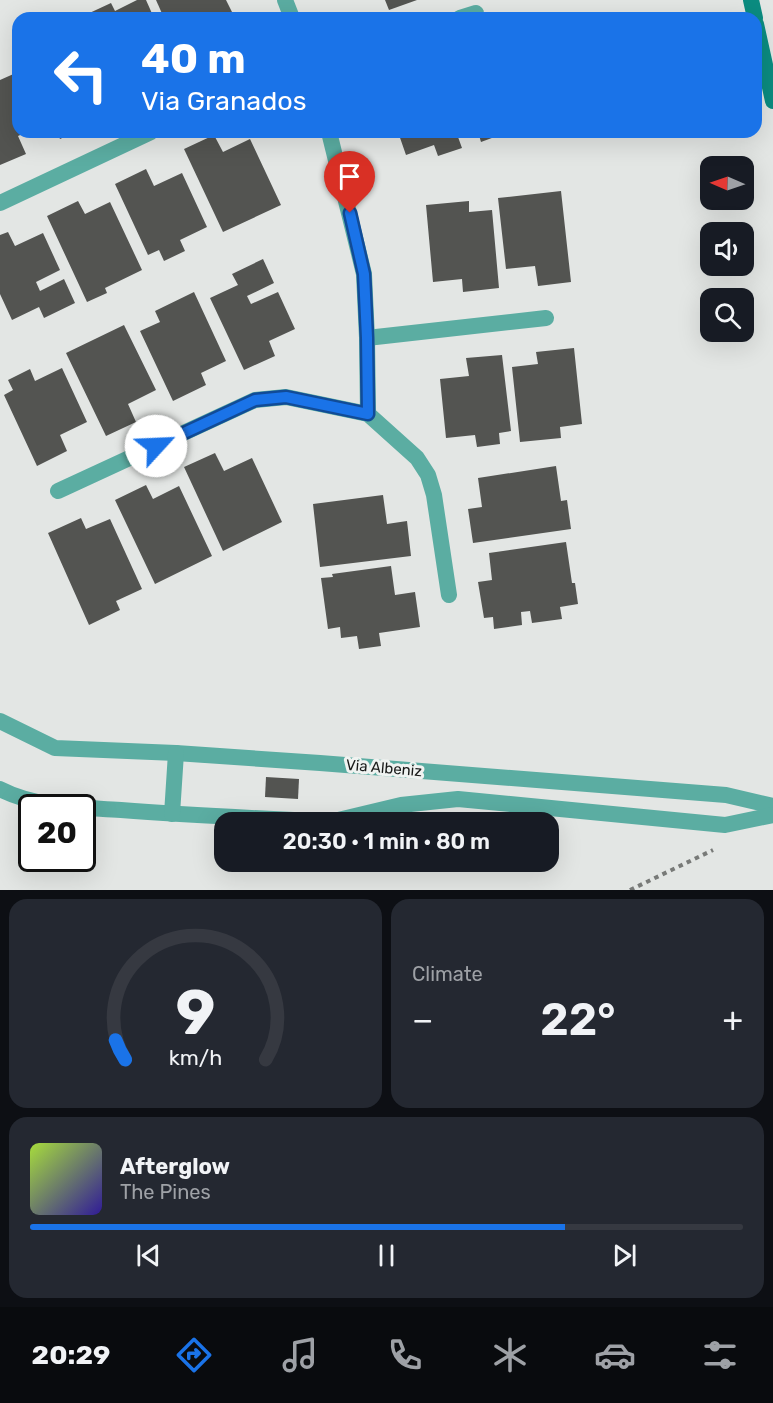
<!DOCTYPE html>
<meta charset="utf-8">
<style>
body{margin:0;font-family:Rubik,sans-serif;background:#242831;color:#f1f3f6;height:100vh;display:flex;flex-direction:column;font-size:22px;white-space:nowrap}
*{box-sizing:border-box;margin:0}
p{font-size:20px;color:#9ea1a6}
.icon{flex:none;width:33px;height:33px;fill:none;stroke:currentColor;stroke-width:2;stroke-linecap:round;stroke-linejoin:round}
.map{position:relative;height:890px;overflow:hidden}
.drawer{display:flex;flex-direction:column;gap:9px;padding:9px;background:#0d0f14;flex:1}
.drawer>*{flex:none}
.banner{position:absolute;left:12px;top:12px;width:750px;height:126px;border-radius:18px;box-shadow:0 6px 24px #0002;background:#1a73e8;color:#fff;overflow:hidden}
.needle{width:39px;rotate:272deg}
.fabs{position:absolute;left:700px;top:156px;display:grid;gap:12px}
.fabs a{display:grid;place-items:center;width:54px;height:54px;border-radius:12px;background:#171b24;box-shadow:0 6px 24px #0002;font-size:30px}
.speed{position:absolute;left:18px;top:794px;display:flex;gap:12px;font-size:30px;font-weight:700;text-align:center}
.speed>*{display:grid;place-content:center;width:78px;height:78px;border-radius:50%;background:#171b24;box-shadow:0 6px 24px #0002;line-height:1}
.speed .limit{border:3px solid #111;border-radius:9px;background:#fff;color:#111}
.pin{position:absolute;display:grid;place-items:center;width:51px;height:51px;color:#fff;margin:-62px -26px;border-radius:50% 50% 50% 0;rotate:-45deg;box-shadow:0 0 6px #0007}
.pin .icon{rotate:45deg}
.me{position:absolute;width:66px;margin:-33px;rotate:65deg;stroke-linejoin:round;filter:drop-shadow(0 0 4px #0008)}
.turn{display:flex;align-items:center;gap:21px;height:126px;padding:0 30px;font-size:27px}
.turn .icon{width:78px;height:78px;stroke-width:2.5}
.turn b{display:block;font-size:42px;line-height:51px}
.big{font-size:45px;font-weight:600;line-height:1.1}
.drawer .widget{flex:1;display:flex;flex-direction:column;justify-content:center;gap:9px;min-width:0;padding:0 21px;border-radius:18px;background:#242831}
.drawer .dial{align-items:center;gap:0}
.dial svg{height:156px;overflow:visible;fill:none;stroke:#363941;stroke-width:7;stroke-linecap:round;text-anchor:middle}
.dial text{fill:#f1f3f6;stroke:none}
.song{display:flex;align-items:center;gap:18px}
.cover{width:72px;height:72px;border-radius:9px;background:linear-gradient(135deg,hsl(80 70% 55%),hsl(250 70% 35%))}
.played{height:6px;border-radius:3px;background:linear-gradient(90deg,#1a73e8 75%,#363941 75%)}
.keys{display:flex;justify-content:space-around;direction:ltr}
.heat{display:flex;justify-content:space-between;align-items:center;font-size:33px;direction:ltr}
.drawer .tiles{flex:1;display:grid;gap:9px;grid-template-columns:1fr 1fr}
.widget:last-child{grid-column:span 2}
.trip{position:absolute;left:214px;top:812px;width:345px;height:60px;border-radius:18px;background:#171b24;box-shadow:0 6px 24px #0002;font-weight:600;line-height:60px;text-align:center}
.menu{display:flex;height:96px;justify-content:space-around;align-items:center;background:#090b0e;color:#9ea1a6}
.menu .icon{width:42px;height:42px}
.menu .active{color:#1a73e8}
.menu b{font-size:27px;color:#f1f3f6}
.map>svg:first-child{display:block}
.building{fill:#535451}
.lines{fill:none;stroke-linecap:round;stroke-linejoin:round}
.path{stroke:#787a78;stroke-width:4;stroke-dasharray:4.5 4.5;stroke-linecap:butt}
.service{stroke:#5bada2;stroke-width:16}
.tertiary{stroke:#5bada2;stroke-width:16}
.secondary{stroke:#0b8c80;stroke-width:16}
.route-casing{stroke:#114b97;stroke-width:15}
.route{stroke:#1a73e8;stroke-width:10}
.labels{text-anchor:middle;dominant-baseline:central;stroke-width:6;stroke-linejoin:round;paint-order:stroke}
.street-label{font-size:15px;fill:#191a19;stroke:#f0f3f1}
</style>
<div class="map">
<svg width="773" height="890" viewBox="0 0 773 890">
<rect width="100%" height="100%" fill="#e3e6e4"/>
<!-- building -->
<g class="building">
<polygon points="137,0 146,0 154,18 84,18 83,16 111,3 115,11"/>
<polygon points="156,0 226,0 235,18 164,18"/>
<polygon points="385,0 417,0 389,10"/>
<polygon points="18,72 18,132 27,132 18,136 26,154 0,165 0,80"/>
<polygon points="57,132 75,132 60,139"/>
<polygon points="398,132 469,132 458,137 462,148 438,156 434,145 406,155"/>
<polygon points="478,132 508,132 481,142"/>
<polygon points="214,135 223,152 250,139 281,205 223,232 184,149"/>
<polygon points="146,169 154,186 182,173 207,227 180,240 185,251 164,261 159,250 148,255 115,184"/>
<polygon points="561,191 571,282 538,286 535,266 506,269 498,198"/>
<polygon points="78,201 85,214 110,202 142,270 105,288 107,293 87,302 47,216"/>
<polygon points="469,201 469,212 492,210 499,288 463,292 462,279 433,282 426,205"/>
<polygon points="8,232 15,246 43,233 60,270 36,282 40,291 64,279 75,303 44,318 39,307 12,320 0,294 0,235"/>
<polygon points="263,259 274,283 247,296 251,304 278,292 295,329 269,341 275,356 244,370 210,298 238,285 232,274"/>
<polygon points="194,292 226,361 201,373 206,385 173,401 140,331 160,322 155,311"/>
<polygon points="124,325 156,390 128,404 136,422 106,436 66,353"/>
<polygon points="574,348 582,424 560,427 561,438 520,442 512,367 538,364 536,352"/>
<polygon points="502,355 511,431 499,433 500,444 477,447 475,435 446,438 440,379 469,376 466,358"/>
<polygon points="62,368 87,422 60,435 67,451 37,466 4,395 13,390 8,380 30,369 35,381"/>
<polygon points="215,453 224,471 252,458 282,522 223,551 184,467"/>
<polygon points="556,466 561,501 567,500 571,529 473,543 468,509 482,507 478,478"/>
<polygon points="146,485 153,499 179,486 212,556 155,584 115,500"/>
<polygon points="383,495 387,524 407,521 411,556 320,567 313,504"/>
<polygon points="81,518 86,529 110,519 142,589 116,601 120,610 89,625 48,533"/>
<polygon points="566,542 572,583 575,583 578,604 560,607 562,619 532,623 530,611 521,612 522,625 494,629 493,617 484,618 478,582 492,580 489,553"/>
<polygon points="391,566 395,595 415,592 420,627 379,633 381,646 359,649 357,636 341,638 340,627 328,629 321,578 333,577 332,574"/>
<polygon points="266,777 299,779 298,799 265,797"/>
</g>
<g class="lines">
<!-- path -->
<polyline class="path" points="630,890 713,850"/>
<!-- service -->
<g class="service">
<polyline points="460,18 476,13"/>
<polyline points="0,203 151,132"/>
<polyline points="367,338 546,318"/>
<polyline points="58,491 255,400 286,397 368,414 417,458 428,475 434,495 449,595"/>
</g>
<!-- tertiary -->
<g class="tertiary">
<polyline points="285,0 292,18"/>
<polyline points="329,132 364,274 367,338 368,414"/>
<polyline points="0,721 55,748 176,753 320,763 726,795 773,806"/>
<path d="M0 789C37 808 81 807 121 810 186 815 250 818 315 821H334L401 805 458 799 725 825 773 815"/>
<polyline points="172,814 176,753"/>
</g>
<!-- secondary -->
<g class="secondary">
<polyline points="751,0 755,18"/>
<polyline points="756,24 773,101"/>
</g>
</g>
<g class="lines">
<defs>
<polyline id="route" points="156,446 255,400 286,397 368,414 367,338 364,274 350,213"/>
</defs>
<!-- route casing -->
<use href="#route" class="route-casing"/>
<!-- route -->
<use href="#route" class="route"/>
</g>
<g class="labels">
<!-- street labels -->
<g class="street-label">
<text transform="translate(384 768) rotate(5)">Via Albeniz</text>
</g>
</g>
</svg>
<div class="fabs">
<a><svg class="needle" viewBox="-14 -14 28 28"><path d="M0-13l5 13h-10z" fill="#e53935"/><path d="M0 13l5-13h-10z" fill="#9ea1a6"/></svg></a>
<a><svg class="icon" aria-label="sound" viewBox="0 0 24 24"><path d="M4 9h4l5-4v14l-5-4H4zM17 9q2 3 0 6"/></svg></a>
<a><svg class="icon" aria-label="search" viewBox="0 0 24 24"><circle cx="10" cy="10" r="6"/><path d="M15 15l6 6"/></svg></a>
</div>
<div class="speed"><div class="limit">20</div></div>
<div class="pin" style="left:350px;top:213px;background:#d93025"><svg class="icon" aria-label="arrive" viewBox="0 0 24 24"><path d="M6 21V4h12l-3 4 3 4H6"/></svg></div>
<svg class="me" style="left:156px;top:446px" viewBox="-20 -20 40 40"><circle r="19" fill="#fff"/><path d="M0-13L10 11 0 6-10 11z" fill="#1a73e8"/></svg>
<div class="trip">20:30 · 1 min · 80 m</div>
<div class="banner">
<div class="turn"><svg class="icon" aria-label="left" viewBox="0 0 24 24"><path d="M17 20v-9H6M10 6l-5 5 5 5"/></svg><div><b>40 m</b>Via Granados</div></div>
</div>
</div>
<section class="drawer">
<div class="tiles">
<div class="widget dial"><svg viewBox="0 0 100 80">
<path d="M14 69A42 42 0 1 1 86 69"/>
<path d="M14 69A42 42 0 0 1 9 59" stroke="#1a73e8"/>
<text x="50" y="56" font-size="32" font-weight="700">9</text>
<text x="50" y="72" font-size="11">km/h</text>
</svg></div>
<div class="widget"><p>Climate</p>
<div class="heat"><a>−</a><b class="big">22°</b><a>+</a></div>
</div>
<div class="widget">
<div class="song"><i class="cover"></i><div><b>Afterglow</b><p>The Pines</p></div></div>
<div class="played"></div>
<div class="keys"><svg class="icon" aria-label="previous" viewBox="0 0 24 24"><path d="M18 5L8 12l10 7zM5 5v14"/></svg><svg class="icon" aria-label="pause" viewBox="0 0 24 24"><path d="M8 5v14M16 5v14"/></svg><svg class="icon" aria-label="next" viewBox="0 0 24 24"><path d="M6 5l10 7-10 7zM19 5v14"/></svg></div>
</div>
</div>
</section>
<nav class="menu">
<b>20:29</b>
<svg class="icon active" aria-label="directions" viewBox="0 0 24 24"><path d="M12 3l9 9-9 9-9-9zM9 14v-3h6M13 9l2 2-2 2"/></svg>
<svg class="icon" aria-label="music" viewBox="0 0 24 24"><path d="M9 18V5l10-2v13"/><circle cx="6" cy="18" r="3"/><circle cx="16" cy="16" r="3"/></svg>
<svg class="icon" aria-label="phone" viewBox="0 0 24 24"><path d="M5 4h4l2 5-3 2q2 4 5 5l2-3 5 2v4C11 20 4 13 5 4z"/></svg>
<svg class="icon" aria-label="climate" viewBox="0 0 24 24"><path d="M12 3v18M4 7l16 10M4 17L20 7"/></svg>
<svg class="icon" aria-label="car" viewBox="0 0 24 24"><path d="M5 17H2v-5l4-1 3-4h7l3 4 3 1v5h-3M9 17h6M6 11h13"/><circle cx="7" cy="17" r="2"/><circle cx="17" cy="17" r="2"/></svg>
<svg class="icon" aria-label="filters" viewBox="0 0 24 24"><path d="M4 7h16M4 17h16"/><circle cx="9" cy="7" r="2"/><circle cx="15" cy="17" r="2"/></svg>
</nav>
